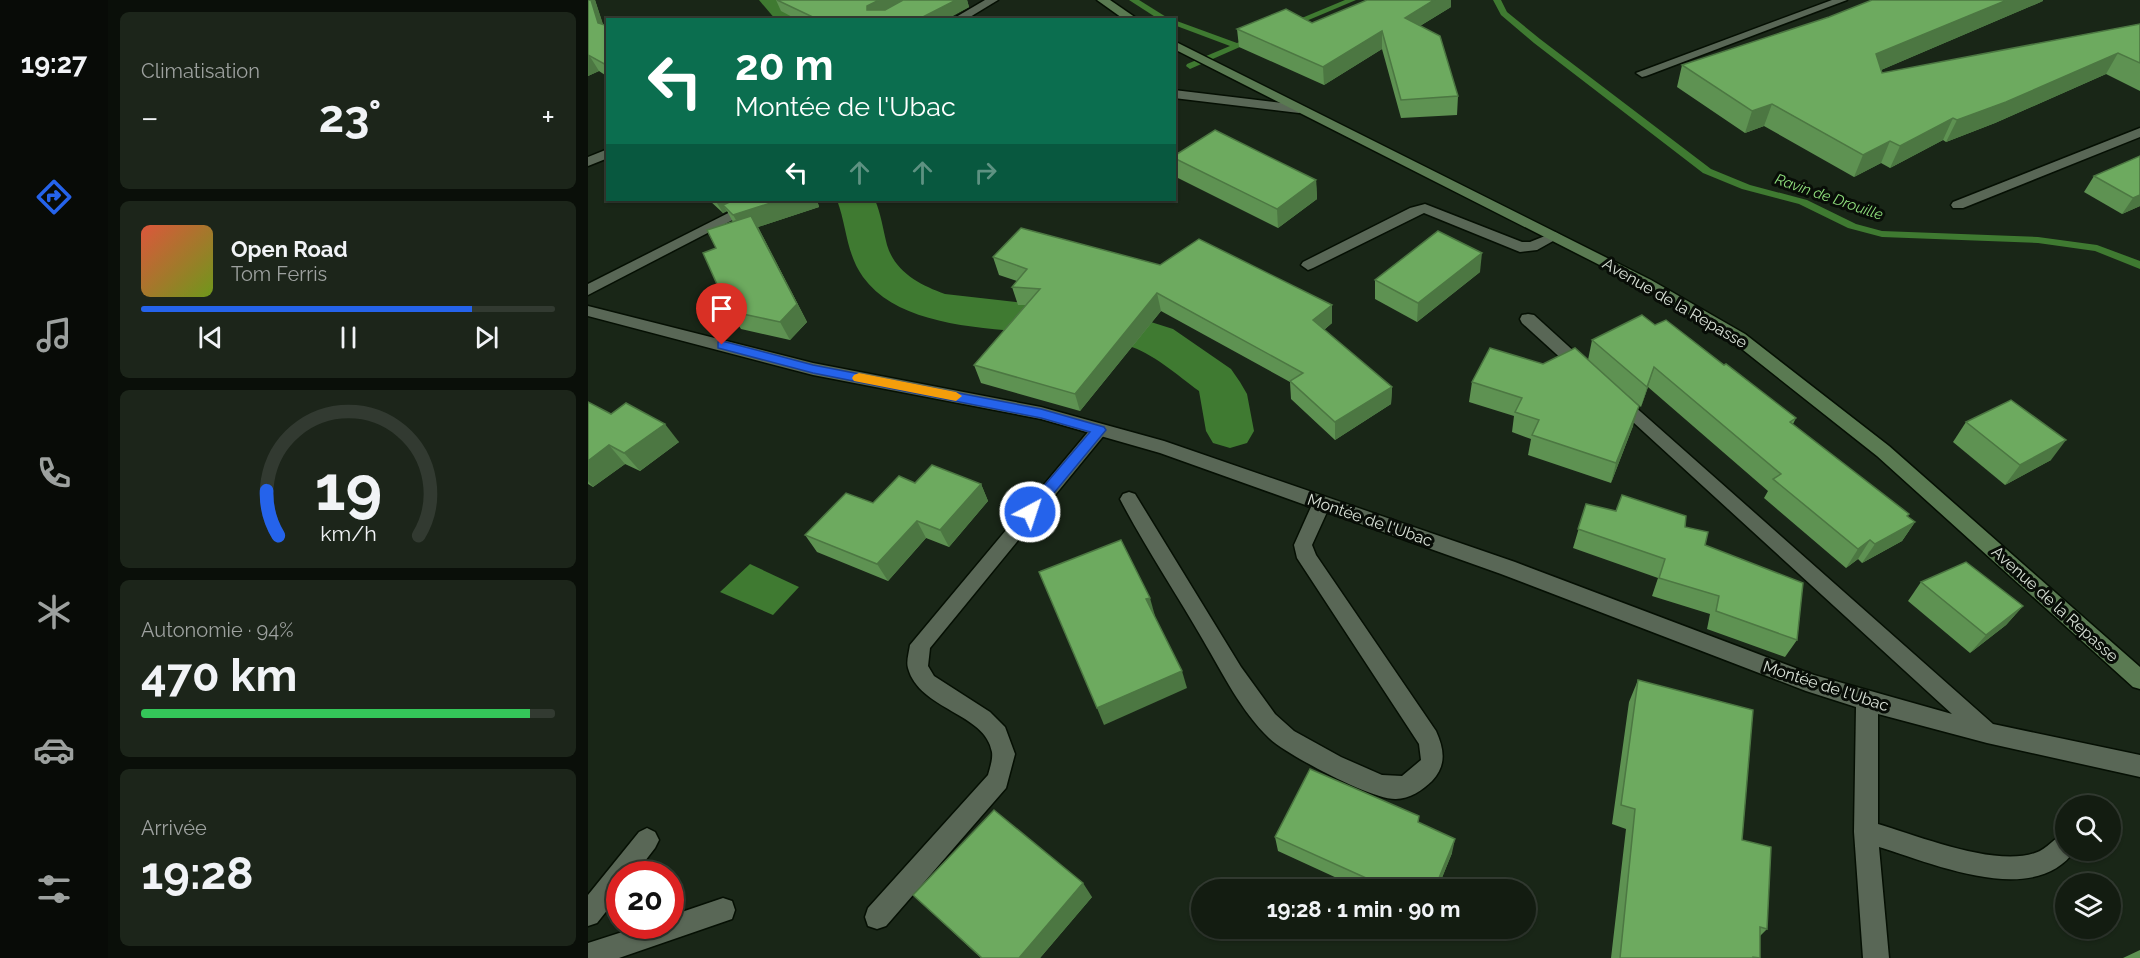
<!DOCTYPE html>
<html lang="fr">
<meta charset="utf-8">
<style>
body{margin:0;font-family:Raleway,sans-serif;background:#1c251a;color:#f1f3f6;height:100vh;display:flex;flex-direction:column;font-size:22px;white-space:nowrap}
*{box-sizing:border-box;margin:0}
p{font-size:20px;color:#9da19f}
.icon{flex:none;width:33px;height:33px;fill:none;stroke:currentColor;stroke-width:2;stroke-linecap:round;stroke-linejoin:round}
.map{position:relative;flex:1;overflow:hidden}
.sheet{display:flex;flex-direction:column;gap:12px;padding:12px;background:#0a0f09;width:480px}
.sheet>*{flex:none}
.top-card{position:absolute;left:18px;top:18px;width:570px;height:183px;border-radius:0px;box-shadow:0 2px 4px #0004,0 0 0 2px #323a31;background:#0b6e4f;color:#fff;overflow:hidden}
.fabs{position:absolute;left:1467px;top:795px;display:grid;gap:12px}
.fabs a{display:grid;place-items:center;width:66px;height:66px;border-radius:50%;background:#131c11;box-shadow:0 2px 4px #0004,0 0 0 2px #323a31;font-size:30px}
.speed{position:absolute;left:18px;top:861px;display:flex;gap:12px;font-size:30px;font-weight:700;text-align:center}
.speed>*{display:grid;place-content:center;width:78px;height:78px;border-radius:50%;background:#131c11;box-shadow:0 2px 4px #0004,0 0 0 2px #323a31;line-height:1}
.speed .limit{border:9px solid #d22;background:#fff;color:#111}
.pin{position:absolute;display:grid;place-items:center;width:51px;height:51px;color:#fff;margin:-62px -26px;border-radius:50% 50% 50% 0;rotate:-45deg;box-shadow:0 0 6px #0007}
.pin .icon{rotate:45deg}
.me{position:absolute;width:66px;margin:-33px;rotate:40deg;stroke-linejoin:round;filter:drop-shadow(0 0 4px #0008)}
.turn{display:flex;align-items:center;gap:21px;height:126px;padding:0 30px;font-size:27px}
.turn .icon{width:78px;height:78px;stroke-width:2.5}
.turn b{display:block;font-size:42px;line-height:51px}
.lanes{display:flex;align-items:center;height:57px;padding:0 30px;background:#0003;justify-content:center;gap:30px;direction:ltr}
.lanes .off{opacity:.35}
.big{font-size:45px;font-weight:700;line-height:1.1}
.sheet .card{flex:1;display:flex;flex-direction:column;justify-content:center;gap:9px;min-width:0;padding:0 21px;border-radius:9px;background:#1c251a}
.sheet .dial{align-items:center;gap:0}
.dial svg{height:156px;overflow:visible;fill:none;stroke:#323a31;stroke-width:7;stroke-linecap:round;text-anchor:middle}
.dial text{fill:#f1f3f6;stroke:none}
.song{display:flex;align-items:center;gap:18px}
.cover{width:72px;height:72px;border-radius:9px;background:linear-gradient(135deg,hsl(10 70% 55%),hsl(80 70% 35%))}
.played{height:6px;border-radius:3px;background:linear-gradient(90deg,#2563eb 80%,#323a31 80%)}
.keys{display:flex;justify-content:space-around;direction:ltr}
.heat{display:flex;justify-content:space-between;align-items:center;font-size:33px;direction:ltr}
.charge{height:9px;border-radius:4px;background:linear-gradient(90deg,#34c759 94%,#323a31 0)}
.trip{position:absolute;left:603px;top:879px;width:345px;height:60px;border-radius:30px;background:#131c11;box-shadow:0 2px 4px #0004,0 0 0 2px #323a31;font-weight:700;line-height:60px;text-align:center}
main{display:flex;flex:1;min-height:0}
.tab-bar{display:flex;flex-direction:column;width:108px;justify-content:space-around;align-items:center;background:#080b07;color:#9da19f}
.tab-bar .icon{width:42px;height:42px}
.tab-bar .active{color:#2563eb}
.tab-bar b{font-size:27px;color:#f1f3f6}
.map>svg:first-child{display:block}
.water{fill:#3f7a31}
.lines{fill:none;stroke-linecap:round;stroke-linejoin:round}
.stream{fill:#3f7a31;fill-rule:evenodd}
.canal{fill:#3f7a31;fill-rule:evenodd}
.lane-casing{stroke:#050f03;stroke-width:3}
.street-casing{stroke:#050f03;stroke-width:3}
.secondary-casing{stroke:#050f03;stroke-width:3}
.lane{fill:#596756;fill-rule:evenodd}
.street{fill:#596756;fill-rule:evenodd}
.secondary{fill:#5a7a52;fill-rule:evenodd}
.wall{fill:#5e9252}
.shaded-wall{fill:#4c7742}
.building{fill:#6daa5f;stroke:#4c7742;stroke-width:1.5}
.route{fill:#2563eb;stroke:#184099;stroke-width:1.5}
.slow{fill:#f59e0b}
.labels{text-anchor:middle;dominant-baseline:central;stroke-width:6;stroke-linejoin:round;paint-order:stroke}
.far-water-label{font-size:15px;font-style:italic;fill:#90e07e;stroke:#080d07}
.street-label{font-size:16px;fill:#d9e1d7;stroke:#080d07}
</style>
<main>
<nav class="tab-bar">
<b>19:27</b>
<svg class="icon active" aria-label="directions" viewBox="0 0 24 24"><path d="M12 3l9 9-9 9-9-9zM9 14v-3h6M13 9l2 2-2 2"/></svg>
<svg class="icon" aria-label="music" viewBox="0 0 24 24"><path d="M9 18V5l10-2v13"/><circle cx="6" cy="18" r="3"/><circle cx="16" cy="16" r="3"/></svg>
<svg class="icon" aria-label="phone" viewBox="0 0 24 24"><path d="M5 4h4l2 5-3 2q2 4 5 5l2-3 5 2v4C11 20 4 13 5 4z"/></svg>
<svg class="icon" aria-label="climate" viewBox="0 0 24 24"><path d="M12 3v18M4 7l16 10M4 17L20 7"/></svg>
<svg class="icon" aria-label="car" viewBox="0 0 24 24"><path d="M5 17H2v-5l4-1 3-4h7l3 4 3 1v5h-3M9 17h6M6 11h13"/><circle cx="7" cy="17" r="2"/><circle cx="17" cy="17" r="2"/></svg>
<svg class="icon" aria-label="filters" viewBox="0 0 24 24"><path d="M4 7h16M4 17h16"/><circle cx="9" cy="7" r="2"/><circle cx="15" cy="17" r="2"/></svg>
</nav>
<section class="sheet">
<div class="card"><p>Climatisation</p>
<div class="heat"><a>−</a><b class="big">23°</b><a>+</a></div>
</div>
<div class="card">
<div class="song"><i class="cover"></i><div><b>Open Road</b><p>Tom Ferris</p></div></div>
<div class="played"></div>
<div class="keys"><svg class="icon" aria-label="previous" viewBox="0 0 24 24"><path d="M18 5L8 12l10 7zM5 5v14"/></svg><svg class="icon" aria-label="pause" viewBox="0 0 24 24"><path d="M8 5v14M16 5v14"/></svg><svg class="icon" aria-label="next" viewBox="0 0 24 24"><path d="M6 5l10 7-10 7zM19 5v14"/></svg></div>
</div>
<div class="card dial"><svg viewBox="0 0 100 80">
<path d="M14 69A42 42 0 1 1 86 69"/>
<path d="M14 69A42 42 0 0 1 8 46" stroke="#2563eb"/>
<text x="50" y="56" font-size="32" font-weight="700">19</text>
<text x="50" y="72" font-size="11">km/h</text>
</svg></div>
<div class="card"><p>Autonomie · 94%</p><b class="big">470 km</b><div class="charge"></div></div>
<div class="card"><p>Arrivée</p><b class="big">19:28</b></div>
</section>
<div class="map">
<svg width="1552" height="958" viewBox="0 0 1552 958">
<rect width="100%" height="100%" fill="#192617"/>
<!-- water -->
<polygon class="water" points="162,564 211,587 185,615 132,592"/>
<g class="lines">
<!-- stream -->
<g class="stream">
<polygon points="541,0 551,0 583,20 572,20"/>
<polygon points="757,0 768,0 704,27 697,25"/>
<polygon points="905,0 913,0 919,12 952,39 1123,169 1162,185 1219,200 1268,224 1294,231 1450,237 1509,245 1552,261 1552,269 1507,251 1450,243 1294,237 1260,228 1211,204 1154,189 1115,173 946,43 913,15"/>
<polygon points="586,20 649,43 666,36 670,39 602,69 598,66 599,64 642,46 586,25"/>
</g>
<!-- canal -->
<g class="canal">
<polygon points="171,0 203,0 220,20 188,20"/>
<path d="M249 200H287C293 214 295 229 299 245 307 272 332 285 357 294L507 311 544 316 585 329 643 369 652 382 659 394 666 431 659 443 642 448 625 443 618 431 611 391C589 375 565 353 538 345 464 323 324 345 275 277 258 253 259 227 249 200Z"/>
</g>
<defs>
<g id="lane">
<polygon points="397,0 410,0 377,20 363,20"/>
<polygon points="20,149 20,158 0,166 0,157"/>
<polygon points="166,200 183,200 0,295 0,284"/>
<path d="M511 424 517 426 520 430 517 434 342 648 340 666 346 676 402 712 417 727 427 754 418 788 298 926 289 929 280 926 277 917 280 908 400 775C402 768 405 759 404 752 398 713 331 710 320 668 318 662 321 652 322 645L505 426Z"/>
</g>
<g id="street">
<polygon points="1244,0 1259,0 1058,76 1054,77 1048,73"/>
<polygon points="586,90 711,105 717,109 711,113 586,98"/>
<polygon points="1552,128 1552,137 1375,208 1365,208 1363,205 1365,202"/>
<polygon points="837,204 934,242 942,242 967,232 974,236 949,250 932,252 836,213 725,268 720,270 713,265 715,262 822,208"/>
<path d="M0 306 225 363 453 407 576 441 927 562 1226 675 1364 714 1022 401 1024 397H1036L1405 724 1552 755V777L1399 743 1290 714V824C1331 836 1406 867 1447 853 1460 849 1466 837 1478 833V850H1487C1447 909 1344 863 1291 847L1301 958H1275L1266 832 1268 707 1218 691 913 574 739 512 724 545 728 555 848 731C856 749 859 765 844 781 835 790 821 799 808 799 784 800 699 755 681 738 653 711 635 674 615 640 588 593 557 547 532 499L535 494 541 492 547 494 653 667 687 714 706 731 753 757 794 775 814 776 833 760 831 744 709 558 706 545 723 507 572 453 453 419 225 375 0 316Z"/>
<polygon points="940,314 946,315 1000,364 1002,368 1000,372 988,372 934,323 932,319 934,315"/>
<polygon points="59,828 67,832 71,840 67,848 47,874 32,874 32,894 9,923 0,926 0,895 51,832"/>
<polygon points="135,898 144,901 147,910 144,919 31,958 0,958 0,943 53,926 82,926 82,916"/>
</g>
<g id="secondary">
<polygon points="509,0 522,0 551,20 537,20"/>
<polygon points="586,41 1063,280 1157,334 1301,446 1552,667 1552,689 1545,687 1289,456 1145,342 1053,286 586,49"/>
</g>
</defs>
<!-- lane casing -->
<use href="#lane" class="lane-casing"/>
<!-- street casing -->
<use href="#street" class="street-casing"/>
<!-- secondary casing -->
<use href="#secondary" class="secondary-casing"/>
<!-- lane -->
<use href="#lane" class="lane"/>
<!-- street -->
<use href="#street" class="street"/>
<!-- secondary -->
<use href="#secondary" class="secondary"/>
</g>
<!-- wall -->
<g class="wall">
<polygon points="0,0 7,0 15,25 20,26 20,77 11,71 0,76"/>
<polygon points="188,0 379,0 381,7 357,20 210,20 193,11"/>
<polygon points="1455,1 1293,70 1294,73 1552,24 1552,91 1518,74 1407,123 1358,142 1355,140 1302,168 1293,163 1266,177 1176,126 1157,133 1089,87 1094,65"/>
<polygon points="863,7 832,26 870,96 869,115 813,118 794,49 736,85 651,47 649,29 724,23"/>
<polygon points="586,156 728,180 729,199 690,228 588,177 586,170"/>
<polygon points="1552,156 1552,206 1534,214 1496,192 1506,176"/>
<polygon points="121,200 229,200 231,207 170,227 219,322 202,340 153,329 141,311 128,248 145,222 139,211 135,213"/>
<polygon points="405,257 744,323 736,330 804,387 803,404 747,440 703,399 702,382 573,311 492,411 393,383 386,365 438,305 430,305 424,287 429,281 411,275"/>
<polygon points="892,272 829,322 787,299 787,280"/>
<polygon points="1067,325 1136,365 1208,418 1205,424 1327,522 1314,541 1274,563 1270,559 1258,568 1176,498 1180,491 1060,387 1053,407 1038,394 1045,426 1023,483 940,455 943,439 924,432 926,416 881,402 884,382 955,364 1000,360 1004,340"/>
<polygon points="0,402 23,414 91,442 52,471 37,464 5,487 0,484"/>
<polygon points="1378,422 1463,460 1417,485 1365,442"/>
<polygon points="327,483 393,484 400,501 361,547 338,538 300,581 229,552 217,535"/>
<polygon points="998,504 1097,527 1117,545 1209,640 1197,657 1119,629 1122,614 1064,596 1070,578 985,548"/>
<polygon points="1333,582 1435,606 1418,625 1382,653 1320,601"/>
<polygon points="1050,680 1154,840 1179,929 1172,936 1172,958 1023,958 1038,829 1024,824 1041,702"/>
<polygon points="831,816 830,822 864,853 849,890 775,890 690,851 687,837"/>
<polygon points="325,895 504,897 452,958 393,958"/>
<polygon points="1552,950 1552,958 1535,958"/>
</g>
<!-- shaded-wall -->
<g class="shaded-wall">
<polygon points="3,0 7,0 20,39 10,23"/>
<polygon points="291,0 317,0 284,20 279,10 279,6"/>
<polygon points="368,0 379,0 381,7 357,20 329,20"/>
<polygon points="846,0 863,0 863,7 817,35 817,18"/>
<polygon points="1419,0 1455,0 1455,1 1279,76 1288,54"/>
<polygon points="794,31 794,49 736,85 735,67"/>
<polygon points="1530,53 1518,74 1407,123 1358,142 1369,120"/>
<polygon points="0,55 1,55 11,71 0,76"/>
<polygon points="1184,104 1176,126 1157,133 1164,111"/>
<polygon points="1365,118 1355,140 1302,168 1312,146"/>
<polygon points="1302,141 1293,163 1266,177 1275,155"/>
<polygon points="728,180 729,199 690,228 689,209"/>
<polygon points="1552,195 1552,206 1534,214 1545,198"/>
<polygon points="127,200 162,200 135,205 139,211 135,213"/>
<polygon points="192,200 229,200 231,207 170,227 219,322 202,340 192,322 155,232 145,215"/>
<polygon points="894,253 892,272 829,322 830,303"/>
<polygon points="569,293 573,311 492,411 487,394"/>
<polygon points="744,305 744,323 726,338 725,320"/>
<polygon points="1066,367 1060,387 1053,407 1059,387"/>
<polygon points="804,387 803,404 747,440 747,422"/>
<polygon points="1051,406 1045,426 1023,483 1028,463"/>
<polygon points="77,424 91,442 52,471 36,453"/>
<polygon points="1478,440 1463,460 1417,485 1432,465"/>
<polygon points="21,445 37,464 5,487 0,481 0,461"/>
<polygon points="393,484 400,501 361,547 352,530"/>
<polygon points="1321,514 1309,531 1327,522 1314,541 1274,563 1287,544"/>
<polygon points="329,521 338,538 300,581 289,564"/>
<polygon points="1282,540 1270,559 1258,568 1270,549"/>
<polygon points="562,598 567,616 563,618 558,599"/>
<polygon points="1435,606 1418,625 1382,653 1398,635"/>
<polygon points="594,671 599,688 516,725 509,708"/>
<polygon points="867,839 864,853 849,890 846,890"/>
<polygon points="495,883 504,897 452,958 431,958"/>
</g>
<!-- building -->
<g class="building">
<polygon points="0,0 3,0 10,23 20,26 20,66 0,55"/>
<polygon points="189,0 291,0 279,6 279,10 297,10 315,0 368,0 329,20 231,20"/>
<polygon points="779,0 846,0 817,18 852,36 870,96 813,100 794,31 735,67 649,29 698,9 724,23"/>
<polygon points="1284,0 1419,0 1288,54 1294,73 1552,24 1552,63 1530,53 1418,102 1369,120 1365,118 1312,146 1302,141 1275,155 1184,104 1164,111 1094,65 1241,17"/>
<polygon points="627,130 728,180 689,209 586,158 586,156"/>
<polygon points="1552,156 1552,195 1545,198 1506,176"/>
<polygon points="146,200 192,200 145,215 135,205"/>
<polygon points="163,216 209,304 192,322 141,311 115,253 128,248 119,230"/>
<polygon points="433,228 572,265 611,239 744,305 725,320 804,387 747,422 702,381 715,373 569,293 487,394 386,365 452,289 424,287 439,269 405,257"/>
<polygon points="850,231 894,253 830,303 787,280"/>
<polygon points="1054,315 1067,325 1078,320 1136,365 1138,364 1208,418 1202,422 1321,514 1319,516 1327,522 1287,544 1282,540 1270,549 1185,479 1193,474 1066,367 1059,387 1004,340"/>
<polygon points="902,348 955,364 987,348 1051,406 1028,463 944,435 951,420 927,412 934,398 884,382"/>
<polygon points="1423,400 1478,440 1432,465 1378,422"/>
<polygon points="0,402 23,414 38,403 77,424 36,453 21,445 0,461"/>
<polygon points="344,465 393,484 352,530 329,521 289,564 217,535 258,493 285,503 311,476 327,483"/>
<polygon points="1034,495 1098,516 1097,527 1120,532 1117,545 1215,583 1209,640 1128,611 1131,596 1071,578 1077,559 990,529 998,504 1028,511"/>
<polygon points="533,540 562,598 558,599 594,671 509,708 451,572"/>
<polygon points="1378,562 1435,606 1398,635 1333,582"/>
<polygon points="1050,680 1165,710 1154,840 1183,847 1179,929 1172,927 1172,958 1165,957 1165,958 1032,958 1047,809 1033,805"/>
<polygon points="722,769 831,816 830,822 867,839 846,890 797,890 798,887 687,837"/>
<polygon points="406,810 495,883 431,958 394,958 325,895"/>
</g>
<!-- route -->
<polygon class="route" points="134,341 225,365 453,409 516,427 518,430 447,516 437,516 435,512 437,508 502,432 453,418 225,373 130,348 130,342"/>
<!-- slow -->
<polygon class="slow" points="271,373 368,392 374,396 368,401 266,381 264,378 266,375"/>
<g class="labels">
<!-- far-water labels -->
<g class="far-water-label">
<text transform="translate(1241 197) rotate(19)">Ravin de Drouille</text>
</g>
<!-- street labels -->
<g class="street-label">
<text transform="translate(1087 303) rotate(30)">Avenue de la Repasse</text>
<text transform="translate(782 520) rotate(19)">Montée de l'Ubac</text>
<text transform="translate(1467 604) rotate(42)">Avenue de la Repasse</text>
<text transform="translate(1238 686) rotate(18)">Montée de l'Ubac</text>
</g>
</g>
</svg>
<div class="fabs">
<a><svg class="icon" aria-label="search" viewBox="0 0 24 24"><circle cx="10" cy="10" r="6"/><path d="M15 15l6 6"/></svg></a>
<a><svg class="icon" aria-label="layers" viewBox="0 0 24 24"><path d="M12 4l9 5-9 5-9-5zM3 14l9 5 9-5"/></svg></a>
</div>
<div class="speed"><div class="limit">20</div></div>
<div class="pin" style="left:134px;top:345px;background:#d93025"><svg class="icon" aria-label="arrive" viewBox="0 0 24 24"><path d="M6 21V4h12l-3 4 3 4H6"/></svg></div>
<svg class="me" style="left:442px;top:512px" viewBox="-20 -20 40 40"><circle r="17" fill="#2563eb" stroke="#fff" stroke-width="3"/><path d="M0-11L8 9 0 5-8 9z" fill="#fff"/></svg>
<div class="trip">19:28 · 1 min · 90 m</div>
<div class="top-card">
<div class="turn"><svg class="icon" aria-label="left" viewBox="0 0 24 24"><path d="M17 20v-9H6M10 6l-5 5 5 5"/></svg><div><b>20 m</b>Montée de l'Ubac</div></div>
<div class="lanes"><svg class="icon" aria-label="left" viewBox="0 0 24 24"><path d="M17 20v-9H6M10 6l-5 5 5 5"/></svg><svg class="icon off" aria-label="ahead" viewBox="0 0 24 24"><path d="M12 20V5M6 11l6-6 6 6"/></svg><svg class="icon off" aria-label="ahead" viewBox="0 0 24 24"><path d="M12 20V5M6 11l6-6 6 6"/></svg><svg class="icon off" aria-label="right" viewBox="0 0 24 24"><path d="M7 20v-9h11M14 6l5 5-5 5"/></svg></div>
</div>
</div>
</main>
